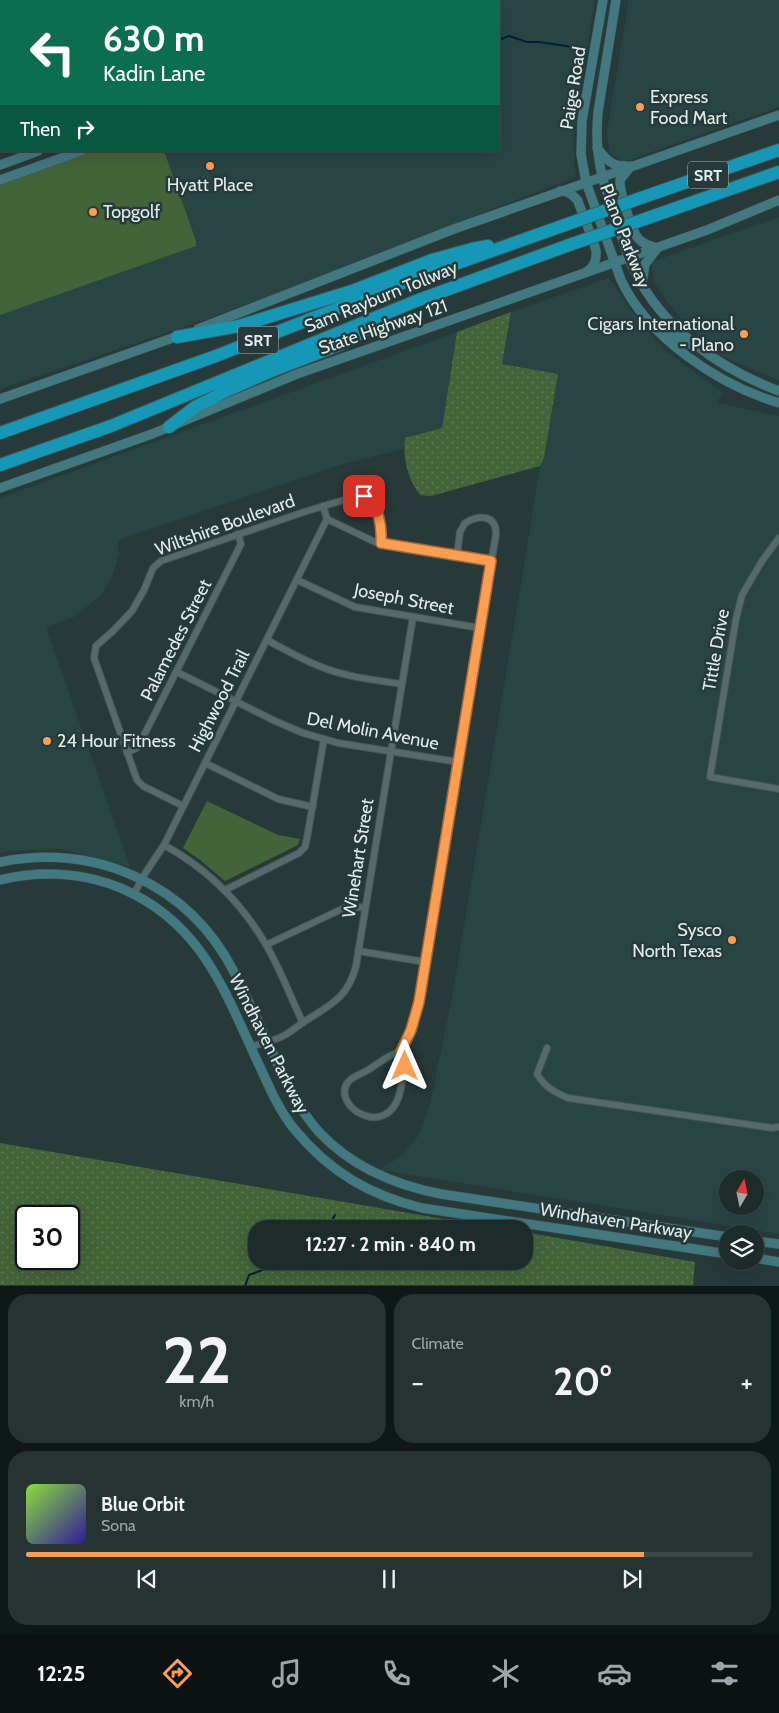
<!DOCTYPE html>
<meta charset="utf-8">
<style>
body{margin:0;font-family:Cabin,sans-serif;background:#253433;color:#f1f3f6;height:100vh;display:flex;flex-direction:column;font-size:19px;white-space:nowrap}
*{box-sizing:border-box;margin:0}
p{font-size:16px;color:#a0a7a9}
.icon{flex:none;width:28px;height:28px;fill:none;stroke:currentColor;stroke-width:2;stroke-linecap:round;stroke-linejoin:round}
.map{position:relative;height:1286px;overflow:hidden}
.side{display:flex;flex-direction:column;gap:8px;padding:8px;background:#0f1818;flex:1}
.side>*{flex:none}
.hud{position:absolute;left:0px;top:0px;width:500px;height:152px;box-shadow:0 5px 20px #0002,0 0 0 1px #3a4847;background:#0b6e4f;color:#fff;overflow:hidden}
.needle{width:32px;rotate:9deg}
.controls{position:absolute;left:719px;top:1170px;display:grid;gap:10px}
.controls a{display:grid;place-items:center;width:45px;height:45px;border-radius:50%;background:#1c2c2b;box-shadow:0 5px 20px #0002,0 0 0 1px #3a4847;font-size:25px}
.speed{position:absolute;left:15px;top:1205px;display:flex;gap:10px;font-size:25px;font-weight:700;text-align:center}
.speed>*{display:grid;place-content:center;width:65px;height:65px;border-radius:50%;background:#1c2c2b;box-shadow:0 5px 20px #0002,0 0 0 1px #3a4847;line-height:1}
.speed .limit{border:2px solid #111;border-radius:8px;background:#fff;color:#111}
.pin{position:absolute;display:grid;place-items:center;width:42px;height:42px;color:#fff;margin:-21px;border-radius:10px;box-shadow:0 2px 8px #0006}
.me{position:absolute;width:55px;margin:-28px;rotate:0deg;stroke-linejoin:round;filter:drop-shadow(0 0 4px #0008)}
.turn{display:flex;align-items:center;gap:18px;height:105px;padding:0 20px;font-size:22px}
.turn .icon{width:65px;height:65px;stroke-width:2.5}
.turn b{display:block;font-size:35px;line-height:42px}
.then{display:flex;align-items:center;height:48px;padding:0 20px;background:#0003;gap:10px;font-size:19px}
.big{font-size:38px;font-weight:700;line-height:1.1}
.side .widget{flex:1;display:flex;flex-direction:column;justify-content:center;gap:8px;min-width:0;padding:0 18px;border-radius:20px;background:#253433}
.side .dial{align-items:center;gap:0}
.dial b{font-size:65px;line-height:1}
.song{display:flex;align-items:center;gap:15px}
.cover{width:60px;height:60px;border-radius:8px;background:linear-gradient(135deg,hsl(90 70% 55%),hsl(250 70% 35%))}
.played{height:5px;border-radius:2px;background:linear-gradient(90deg,#fc9e52 85%,#3a4847 85%)}
.keys{display:flex;justify-content:space-around;direction:ltr}
.heat{display:flex;justify-content:space-between;align-items:center;font-size:28px;direction:ltr}
.side .tiles{flex:1;display:grid;gap:8px;grid-template-columns:1fr 1fr}
.widget:last-child{grid-column:span 2}
.trip{position:absolute;left:248px;top:1220px;width:285px;height:50px;border-radius:20px;background:#1c2c2b;box-shadow:0 5px 20px #0002,0 0 0 1px #3a4847;font-weight:700;line-height:50px;text-align:center}
.tab-bar{display:flex;height:80px;justify-content:space-around;align-items:center;background:#0b1211;color:#a0a7a9}
.tab-bar .icon{width:35px;height:35px}
.tab-bar .active{color:#fc9e52}
.tab-bar b{font-size:22px;color:#f1f3f6}
.map>svg:first-child{display:block}
.built{fill:#284544;fill-rule:evenodd}
.grass{fill:url(#grass-dots);fill-rule:evenodd}
.green{fill:#436438}
.lines{fill:none;stroke-linecap:round;stroke-linejoin:round}
.stream{stroke:#032037;stroke-width:2}
.street-casing{stroke:#445655;stroke-width:8}
.secondary-casing{stroke:#445655;stroke-width:10}
.highway-casing{stroke:#445655;stroke-width:14}
.street{stroke:#556a69;stroke-width:6}
.secondary{stroke:#427880;stroke-width:9}
.highway{stroke:#1498b6;stroke-width:12}
.highway-bridge-casing{stroke:#445655;stroke-width:14;stroke-linecap:butt}
.highway-bridge{stroke:#1498b6;stroke-width:12}
.route-casing{stroke:#a46735;stroke-width:12}
.route{stroke:#fc9e52;stroke-width:9}
.poi-dot{fill:#fc9e52;stroke:#263a39;stroke-width:2}
.labels{text-anchor:middle;dominant-baseline:central;stroke-width:5;stroke-linejoin:round;paint-order:stroke}
.shield{fill:#263a39;stroke:#a9b7b6;stroke-width:1}
.shield-label{font-size:16px;font-weight:bold;fill:#e1edec}
.street-label{font-size:18px;fill:#e1edec;stroke:#263a39}
.poi-label{font-size:18px;fill:#e1edec;stroke:#263a39;text-anchor:start}
</style>
<div class="map">
<svg width="779" height="1286" viewBox="0 0 779 1286">
<defs>
<pattern id="grass-dots" width="8" height="8" patternUnits="userSpaceOnUse" patternTransform="scale(1.25)"><rect width="8" height="8" fill="#436438"/><path d="M2 2h.1M6 6h.1" fill="none" stroke="#5e7a55" stroke-width="1.8" stroke-linecap="round"/></pattern>
</defs>
<rect width="100%" height="100%" fill="#263a39"/>
<!-- built -->
<g class="built">
<polygon points="313,0 595,0 576,115 573,144 576,177 219,315 0,389 0,184 92,151 499,151 499,1 312,1"/>
<polygon points="629,0 779,0 779,107 624,162 610,154 607,132"/>
<polygon points="779,217 779,381 721,356 693,331 672,308 654,282 651,262"/>
<path d="M609 278 642 325 667 352 722 392 717 403 779 416V1234L380 1170 402 1155 419 1135 430 1104 453 993 521 585 540 466 544 458 558 374 502 364 511 312ZM728 1179H755V1206H728Z"/>
<polygon points="457,332 442,428 405,438 403,449 336,466 118,540 119,553 112,578 100,596 74,617 46,627 130,867 61,849 8,851 0,853 0,498"/>
</g>
<!-- grass -->
<g class="grass">
<path d="M511 312 502 364 558 374 544 458 540 466 431 496 420 495C408 480 402 456 405 438L442 428 457 332Z"/>
<path d="M0 1143 502 1229H256V1261H524V1232L695 1262 693 1285H0ZM69 1216V1259H26V1216Z"/>
</g>
<!-- green -->
<g class="green">
<polygon points="0,0 242,0 241,1 1,1 1,71 0,70"/>
<polygon points="88,151 164,151 196,241 196,246 0,315 0,182"/>
<polygon points="207,801 278,835 300,839 298,845 225,881 200,860 183,848"/>
</g>
<g class="lines">
<!-- stream -->
<g class="stream">
<polyline points="259,1 259,0"/>
<polyline points="499,40 509,36 527,42 539,42 573,47"/>
<polyline points="0,101 1,101"/>
<polyline points="0,139 1,139"/>
<polyline points="327,1229 335,1215"/>
<polyline points="245,1286 249,1275 286,1261"/>
</g>
<defs>
<g id="street">
<polyline points="323,506 327,519 375,542 491,561"/>
<polyline points="779,538 762,561 742,595 736,619 710,777 779,789"/>
<polyline points="297,580 355,607 480,628"/>
<path d="M267 640C284 649 301 659 319 666 345 677 374 680 402 684"/>
<polyline points="177,672 275,721 303,733 338,743 458,762"/>
<polyline points="127,753 138,747 241,544 238,534"/>
<polyline points="205,763 278,799 313,807"/>
<path d="M183 806 143 786 137 780 94 658 96 646 113 631 132 611 144 590 153 568 161 561 304 512 360 495 368 497C380 507 382 528 381 543"/>
<path d="M164 845C206 868 240 901 265 943 280 968 290 996 303 1023"/>
<polyline points="225,890 299,853 305,847 307,838 324,739"/>
<polyline points="134,894 144,875 164,845 327,519"/>
<polyline points="266,945 344,908 365,907"/>
<polyline points="358,951 425,962"/>
<path d="M251 1047C259 1044 268 1042 276 1039 286 1036 294 1029 302 1023 328 1006 348 999 356 966L413 617"/>
<path d="M547 1048 537 1074C545 1087 554 1092 568 1098L773 1128 779 1127"/>
<path d="M401 1051C407 1067 403 1077 400 1092 388 1142 330 1106 348 1082 353 1076 362 1074 368 1070 379 1063 388 1055 401 1051L411 1030 419 1002 496 534C496 514 479 515 465 523L460 532 457 555"/>
</g>
<g id="secondary">
<path d="M603 0 582 121 581 154 586 182 621 280C648 338 719 385 779 403"/>
<path d="M616 0 598 112C594 155 602 180 616 220 622 236 626 254 634 270 663 329 718 368 779 391"/>
<polyline points="286,1 287,0"/>
<polyline points="306,1 307,0"/>
<path d="M597 148C605 158 612 167 626 166"/>
<polyline points="0,165 38,151"/>
<path d="M631 166 620 180C619 190 631 228 637 237 642 244 650 246 658 248"/>
<polyline points="0,180 81,151"/>
<path d="M560 191C569 191 573 195 578 201 582 214 594 240 596 251 597 260 593 268 586 272"/>
<polyline points="642,284 645,264 656,250"/>
<polyline points="654,328 658,324 662,325 679,339 690,344"/>
<polyline points="198,329 454,229 779,115"/>
<polyline points="0,399 181,335"/>
<polyline points="0,488 152,434 297,374 707,230 779,200"/>
<path d="M0 862C96 843 189 884 234 972 246 996 258 1020 269 1044 282 1075 296 1106 319 1132 352 1167 394 1185 441 1194L728 1237"/>
<path d="M0 880C40 870 84 872 123 889 204 925 225 993 260 1067 270 1089 280 1112 295 1130 330 1172 369 1195 422 1208L728 1254"/>
<polyline points="755,1241 779,1244"/>
<polyline points="755,1258 779,1262"/>
</g>
<g id="highway">
<polyline points="638,199 779,150"/>
<polyline points="645,219 779,172"/>
<polyline points="177,337 239,326 352,291 432,260 472,249 488,246"/>
<polyline points="169,427 195,407 226,391 269,372 339,345 374,325"/>
<polyline points="0,433 216,356 410,280 565,225"/>
<polyline points="0,465 111,426 416,301 572,244"/>
</g>
</defs>
<!-- street casing -->
<use href="#street" class="street-casing"/>
<!-- secondary casing -->
<use href="#secondary" class="secondary-casing"/>
<!-- highway casing -->
<use href="#highway" class="highway-casing"/>
<!-- street -->
<use href="#street" class="street"/>
<!-- secondary -->
<use href="#secondary" class="secondary"/>
<!-- highway -->
<use href="#highway" class="highway"/>
<defs>
<g id="highway-bridge">
<polyline points="565,225 638,199"/>
<polyline points="572,244 645,219"/>
</g>
</defs>
<!-- highway-bridge casing -->
<use href="#highway-bridge" class="highway-bridge-casing"/>
<!-- highway-bridge -->
<use href="#highway-bridge" class="highway-bridge"/>
</g>
<g class="lines">
<defs>
<path id="route" d="M364 496C379 500 382 530 381 543L491 561 419 1002 411 1030 401 1051 405 1066"/>
</defs>
<!-- route casing -->
<use href="#route" class="route-casing"/>
<!-- route -->
<use href="#route" class="route"/>
</g>
<!-- markers -->
<g class="poi-dot">
<circle cx="640" cy="107" r="5"/>
<circle cx="210" cy="166" r="5"/>
<circle cx="93" cy="212" r="5"/>
<circle cx="744" cy="334" r="5"/>
<circle cx="47" cy="741" r="5"/>
<circle cx="732" cy="940" r="5"/>
</g>
<g class="labels">
<!-- shield labels -->
<g class="shield">
<rect x="688" y="161.5" width="40" height="27" rx="4"/>
<rect x="238" y="326.5" width="40" height="27" rx="4"/>
</g>
<g class="shield-label">
<text x="708" y="175">SRT</text>
<text x="258" y="340">SRT</text>
</g>
<!-- street labels -->
<g class="street-label">
<text transform="translate(573 88) rotate(-81)">Paige Road</text>
<text transform="translate(625 236) rotate(69)">Plano Parkway</text>
<text transform="translate(381 297) rotate(-22)">Sam Rayburn Tollway</text>
<text transform="translate(383 327) rotate(-19)">State Highway 121</text>
<text transform="translate(225 525) rotate(-20)">Wiltshire Boulevard</text>
<text transform="translate(404 599) rotate(11)">Joseph Street</text>
<text transform="translate(176 640) rotate(-63)">Palamedes Street</text>
<text transform="translate(716 650) rotate(-80)">Tittle Drive</text>
<text transform="translate(219 701) rotate(-63)">Highwood Trail</text>
<text transform="translate(373 731) rotate(11)">Del Molin Avenue</text>
<text transform="translate(358 858) rotate(-81)">Winehart Street</text>
<text transform="translate(269 1044) rotate(63)">Windhaven Parkway</text>
<text transform="translate(616 1221) rotate(9)">Windhaven Parkway</text>
</g>
<!-- poi labels -->
<g class="poi-label">
<text x="650" y="97">Express<tspan x="650" dy="21">Food Mart</tspan></text>
<text x="210" y="185" text-anchor="middle">Hyatt Place</text>
<text x="103" y="212">Topgolf</text>
<text x="734" y="324" text-anchor="end">Cigars International<tspan x="734" dy="21">- Plano</tspan></text>
<text x="57" y="741">24 Hour Fitness</text>
<text x="722" y="930" text-anchor="end">Sysco<tspan x="722" dy="21">North Texas</tspan></text>
</g>
</g>
</svg>
<div class="controls">
<a><svg class="needle" viewBox="-14 -14 28 28"><path d="M0-13l5 13h-10z" fill="#e53935"/><path d="M0 13l5-13h-10z" fill="#a0a7a9"/></svg></a>
<a><svg class="icon" aria-label="layers" viewBox="0 0 24 24"><path d="M12 4l9 5-9 5-9-5zM3 14l9 5 9-5"/></svg></a>
</div>
<div class="speed"><div class="limit">30</div></div>
<div class="pin" style="left:364px;top:496px;background:#d93025"><svg class="icon" aria-label="arrive" viewBox="0 0 24 24"><path d="M6 21V4h12l-3 4 3 4H6"/></svg></div>
<svg class="me" style="left:405px;top:1066px" viewBox="-20 -20 40 40"><path d="M0-17L14 15 0 8-14 15z" fill="#fc9e52" stroke="#fff" stroke-width="4"/></svg>
<div class="trip">12:27 · 2 min · 840 m</div>
<div class="hud">
<div class="turn"><svg class="icon" aria-label="left" viewBox="0 0 24 24"><path d="M17 20v-9H6M10 6l-5 5 5 5"/></svg><div><b>630 m</b>Kadin Lane</div></div>
<div class="then">Then<svg class="icon" aria-label="right" viewBox="0 0 24 24"><path d="M7 20v-9h11M14 6l5 5-5 5"/></svg></div>
</div>
</div>
<section class="side">
<div class="tiles">
<div class="widget dial"><b>22</b><p>km/h</p></div>
<div class="widget"><p>Climate</p>
<div class="heat"><a>−</a><b class="big">20°</b><a>+</a></div>
</div>
<div class="widget">
<div class="song"><i class="cover"></i><div><b>Blue Orbit</b><p>Sona</p></div></div>
<div class="played"></div>
<div class="keys"><svg class="icon" aria-label="previous" viewBox="0 0 24 24"><path d="M18 5L8 12l10 7zM5 5v14"/></svg><svg class="icon" aria-label="pause" viewBox="0 0 24 24"><path d="M8 5v14M16 5v14"/></svg><svg class="icon" aria-label="next" viewBox="0 0 24 24"><path d="M6 5l10 7-10 7zM19 5v14"/></svg></div>
</div>
</div>
</section>
<nav class="tab-bar">
<b>12:25</b>
<svg class="icon active" aria-label="directions" viewBox="0 0 24 24"><path d="M12 3l9 9-9 9-9-9zM9 14v-3h6M13 9l2 2-2 2"/></svg>
<svg class="icon" aria-label="music" viewBox="0 0 24 24"><path d="M9 18V5l10-2v13"/><circle cx="6" cy="18" r="3"/><circle cx="16" cy="16" r="3"/></svg>
<svg class="icon" aria-label="phone" viewBox="0 0 24 24"><path d="M5 4h4l2 5-3 2q2 4 5 5l2-3 5 2v4C11 20 4 13 5 4z"/></svg>
<svg class="icon" aria-label="climate" viewBox="0 0 24 24"><path d="M12 3v18M4 7l16 10M4 17L20 7"/></svg>
<svg class="icon" aria-label="car" viewBox="0 0 24 24"><path d="M5 17H2v-5l4-1 3-4h7l3 4 3 1v5h-3M9 17h6M6 11h13"/><circle cx="7" cy="17" r="2"/><circle cx="17" cy="17" r="2"/></svg>
<svg class="icon" aria-label="filters" viewBox="0 0 24 24"><path d="M4 7h16M4 17h16"/><circle cx="9" cy="7" r="2"/><circle cx="15" cy="17" r="2"/></svg>
</nav>
